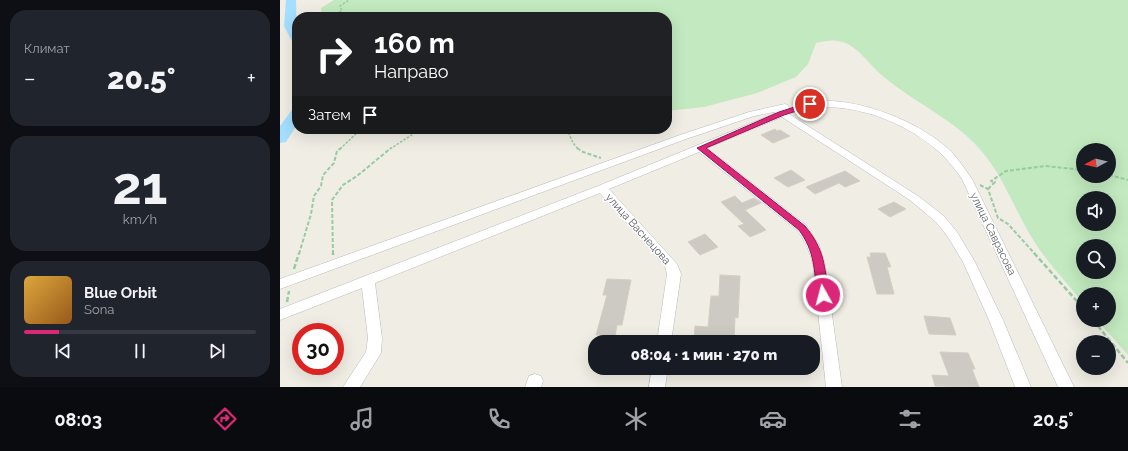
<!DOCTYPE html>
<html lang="ru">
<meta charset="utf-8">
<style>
body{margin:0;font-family:Raleway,sans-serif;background:#20242c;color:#f1f3f6;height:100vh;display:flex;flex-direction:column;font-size:15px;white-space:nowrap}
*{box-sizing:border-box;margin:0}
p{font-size:13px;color:#9ea1a6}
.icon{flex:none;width:22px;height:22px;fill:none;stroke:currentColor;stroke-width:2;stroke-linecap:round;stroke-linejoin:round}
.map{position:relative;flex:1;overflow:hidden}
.drawer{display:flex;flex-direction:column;gap:10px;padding:10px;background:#0d0f14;width:280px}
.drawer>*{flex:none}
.hud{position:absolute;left:12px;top:12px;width:380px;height:122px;border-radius:16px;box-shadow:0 4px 16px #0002;background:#202124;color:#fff;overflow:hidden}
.needle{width:26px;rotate:263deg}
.fabs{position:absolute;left:796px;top:143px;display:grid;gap:8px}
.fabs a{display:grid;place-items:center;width:40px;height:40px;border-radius:50%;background:#171b24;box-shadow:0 4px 16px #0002;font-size:20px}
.speed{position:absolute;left:12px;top:323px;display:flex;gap:8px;font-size:20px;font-weight:700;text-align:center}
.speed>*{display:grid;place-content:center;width:52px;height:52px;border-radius:50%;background:#171b24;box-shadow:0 4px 16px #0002;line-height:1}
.speed .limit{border:6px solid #d22;background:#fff;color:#111}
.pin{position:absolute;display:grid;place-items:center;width:34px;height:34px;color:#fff;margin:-17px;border:2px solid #fff;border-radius:50%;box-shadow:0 1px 4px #0007}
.me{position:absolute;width:44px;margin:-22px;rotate:353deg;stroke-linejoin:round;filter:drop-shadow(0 0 3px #0008)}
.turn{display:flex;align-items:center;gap:14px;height:84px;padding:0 16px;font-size:18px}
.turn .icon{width:52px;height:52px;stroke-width:2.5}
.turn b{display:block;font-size:28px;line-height:34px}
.then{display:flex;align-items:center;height:38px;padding:0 16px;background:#0003;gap:8px;font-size:15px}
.big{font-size:30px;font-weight:800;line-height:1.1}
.drawer .tile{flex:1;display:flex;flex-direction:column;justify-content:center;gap:6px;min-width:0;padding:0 14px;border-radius:16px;background:#20242c}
.drawer .dial{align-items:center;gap:0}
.dial b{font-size:52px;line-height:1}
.song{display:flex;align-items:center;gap:12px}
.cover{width:48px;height:48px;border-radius:6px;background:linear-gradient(135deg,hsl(40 70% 55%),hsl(30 70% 35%))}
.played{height:4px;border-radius:2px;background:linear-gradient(90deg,#db2777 15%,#363941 15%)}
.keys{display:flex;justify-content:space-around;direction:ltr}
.heat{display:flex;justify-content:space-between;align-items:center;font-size:22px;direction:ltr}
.trip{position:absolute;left:308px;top:335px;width:232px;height:40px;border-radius:16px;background:#171b24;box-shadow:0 4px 16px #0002;font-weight:800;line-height:40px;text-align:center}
.tab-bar{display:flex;height:64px;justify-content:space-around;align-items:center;background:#090b0e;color:#9ea1a6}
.tab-bar .icon{width:28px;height:28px}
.tab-bar .active{color:#db2777}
.tab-bar b{font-size:18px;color:#f1f3f6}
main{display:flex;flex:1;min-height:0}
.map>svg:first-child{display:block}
.green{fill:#c2e9bf;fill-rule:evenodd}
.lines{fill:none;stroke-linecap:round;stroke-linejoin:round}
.river{fill:#a5deff;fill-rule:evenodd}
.building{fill:#cdc9c3;stroke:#d5cec2}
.minor-casing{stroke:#b7bbbf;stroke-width:1}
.path-far2{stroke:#97cba3;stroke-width:1.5;stroke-dasharray:2.5 1.5;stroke-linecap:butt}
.path-far1{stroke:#97cba3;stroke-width:2;stroke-dasharray:4 2;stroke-linecap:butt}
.path{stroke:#97cba3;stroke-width:2.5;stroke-dasharray:5 2.5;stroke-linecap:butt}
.minor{fill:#fff;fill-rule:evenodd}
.route{fill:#db2777;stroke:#8e194d}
.labels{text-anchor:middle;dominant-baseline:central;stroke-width:3;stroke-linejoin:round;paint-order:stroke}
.street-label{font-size:11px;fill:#5c6166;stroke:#fff}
</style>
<main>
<section class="drawer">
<div class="tile"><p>Климат</p>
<div class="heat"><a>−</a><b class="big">20.5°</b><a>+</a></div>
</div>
<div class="tile dial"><b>21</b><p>km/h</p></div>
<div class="tile">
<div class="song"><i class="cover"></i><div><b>Blue Orbit</b><p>Sona</p></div></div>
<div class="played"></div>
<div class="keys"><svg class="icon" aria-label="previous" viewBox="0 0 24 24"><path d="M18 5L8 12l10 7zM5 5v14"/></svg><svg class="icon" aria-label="pause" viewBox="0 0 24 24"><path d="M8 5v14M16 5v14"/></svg><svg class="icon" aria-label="next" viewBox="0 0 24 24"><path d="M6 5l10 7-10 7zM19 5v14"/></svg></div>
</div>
</section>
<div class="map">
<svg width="848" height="387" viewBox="0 0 848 387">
<rect width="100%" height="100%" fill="#f0ede4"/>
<!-- green -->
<path class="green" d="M54 0H848V355L817 320H829V294H803V303C788 284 766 261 754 241 736 213 725 180 704 154 678 121 636 104 604 77 581 58 573 32 536 43L528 64 516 77 477 93 424 107 387 111V17H42L41 8ZM803 150H829V176H803ZM803 198H829V224H803ZM803 246H829V272H803Z"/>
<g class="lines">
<!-- river -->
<g class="river">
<polygon points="6,0 16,0 17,44 13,43 4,26"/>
<polygon points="17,108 17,125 6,142 0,143 0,126 12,110"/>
</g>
</g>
<!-- building -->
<g class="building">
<polygon points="495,129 497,131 500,130 510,136 493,143 481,135"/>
<polygon points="511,170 525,180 508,187 494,178"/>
<polygon points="565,171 580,181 565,187 559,183 535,194 526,187"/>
<polygon points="455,196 462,203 474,198 481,203 465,210 486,230 470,237 458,226 464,224 441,202"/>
<polygon points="614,202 626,209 610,217 598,209"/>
<polygon points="425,234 438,247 420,255 408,242"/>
<polygon points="590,253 605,253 611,267 607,267 614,294 597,294 587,257 591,257"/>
<polygon points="440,275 460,276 458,318 455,317 454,342 414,341 415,326 428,327 431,296 439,296"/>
<polygon points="327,279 351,280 342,325 337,325 335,336 316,335 327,295 323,295"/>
<polygon points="644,316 670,318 676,335 649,334"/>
<polygon points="660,352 688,353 695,369 692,369 699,387 655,386 652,375 669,376"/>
</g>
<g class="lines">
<defs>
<g id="minor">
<path d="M540 101C580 99 634 120 665 146 676 155 684 168 692 179L794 387H778L682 179C675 169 667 159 658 151 621 118 556 95 509 114L638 196 664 216 677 232 695 262 723 320 751 387H735L709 320 683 262 668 237 656 222 630 200 502 117 427 148 526 225 539 245 545 264 562 387H546L533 264C530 252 525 241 518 231L419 152 329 189 397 264 401 274 391 342H377L387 274 385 266 320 193 95 283 102 338 101 353 80 387H63L86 352 88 338 82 288 0 320V309L318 186 496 113 494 112 474 116 406 139 0 289V279L400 135 469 112 505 104 508 105 509 108Z"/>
<polygon points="372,368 388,368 385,387 369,387"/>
<polygon points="255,374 261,376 263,381 261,387 245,387 249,376"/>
</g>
</defs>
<!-- minor casing -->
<use href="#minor" class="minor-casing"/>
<!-- path-far2 -->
<g class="path-far2">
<polyline points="53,17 55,14 62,11 60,6 69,0"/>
<polyline points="287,129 293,143 298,149"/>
<polyline points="60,149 81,129"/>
<polyline points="110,149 141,129"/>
</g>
<!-- path-far1 -->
<g class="path-far1">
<polyline points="297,148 303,152 321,158"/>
<polyline points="829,175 848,180"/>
<polyline points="700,185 708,189 718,218 728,224 755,254"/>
<polyline points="708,189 715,182 711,181 726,171 765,166 803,170"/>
<polyline points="19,254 31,214 34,196 41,186 43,175 54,163 57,151 61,148"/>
<polyline points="53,254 52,200 63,185 77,176 111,148"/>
</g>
<!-- path -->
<g class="path">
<polyline points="53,253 53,255"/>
<polyline points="754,253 803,308"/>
<polyline points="14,269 19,253"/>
<polyline points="7,302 9,291"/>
<polyline points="813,320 848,363"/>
</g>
<!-- minor -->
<use href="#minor" class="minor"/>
</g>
<!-- route -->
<path class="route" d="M530 102 534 104 532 106 504 115 426 148 525 226C545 250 544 265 549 295L547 298 543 299 539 298 537 295C534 269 535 252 519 230L417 148 499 112Z"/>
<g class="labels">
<!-- street labels -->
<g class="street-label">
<text transform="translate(358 229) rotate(48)">улица Васнецова</text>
<text transform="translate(713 234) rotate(64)">улица Саврасова</text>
</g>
</g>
</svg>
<div class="fabs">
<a><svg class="needle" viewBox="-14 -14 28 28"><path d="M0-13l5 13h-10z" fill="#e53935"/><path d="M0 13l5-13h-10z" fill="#9ea1a6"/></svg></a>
<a><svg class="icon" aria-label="sound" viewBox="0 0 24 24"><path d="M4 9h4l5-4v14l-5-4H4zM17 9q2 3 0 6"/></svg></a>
<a><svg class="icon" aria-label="search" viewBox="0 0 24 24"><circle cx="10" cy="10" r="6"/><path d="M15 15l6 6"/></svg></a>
<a>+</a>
<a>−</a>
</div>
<div class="speed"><div class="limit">30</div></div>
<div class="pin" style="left:530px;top:104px;background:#d93025"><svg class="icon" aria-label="arrive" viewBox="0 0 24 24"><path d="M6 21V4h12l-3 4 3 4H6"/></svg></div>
<svg class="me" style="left:543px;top:295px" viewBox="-20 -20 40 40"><circle r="17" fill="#db2777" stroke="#fff" stroke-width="3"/><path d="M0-11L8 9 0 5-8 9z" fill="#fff"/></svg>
<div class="trip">08:04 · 1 мин · 270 m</div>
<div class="hud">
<div class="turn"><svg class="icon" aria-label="right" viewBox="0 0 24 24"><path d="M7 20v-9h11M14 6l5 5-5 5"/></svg><div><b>160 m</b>Направо</div></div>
<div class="then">Затем<svg class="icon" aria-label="arrive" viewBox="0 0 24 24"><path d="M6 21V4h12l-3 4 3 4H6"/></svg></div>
</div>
</div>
</main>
<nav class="tab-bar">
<b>08:03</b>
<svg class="icon active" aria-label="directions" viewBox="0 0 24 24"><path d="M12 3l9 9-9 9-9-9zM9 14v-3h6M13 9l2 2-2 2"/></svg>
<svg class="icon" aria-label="music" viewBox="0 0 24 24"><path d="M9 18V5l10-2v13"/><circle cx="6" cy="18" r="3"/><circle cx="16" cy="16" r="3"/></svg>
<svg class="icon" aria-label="phone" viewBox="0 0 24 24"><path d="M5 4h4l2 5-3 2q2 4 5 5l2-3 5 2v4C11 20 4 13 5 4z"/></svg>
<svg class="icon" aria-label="climate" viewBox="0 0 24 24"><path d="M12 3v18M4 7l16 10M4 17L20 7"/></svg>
<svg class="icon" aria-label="car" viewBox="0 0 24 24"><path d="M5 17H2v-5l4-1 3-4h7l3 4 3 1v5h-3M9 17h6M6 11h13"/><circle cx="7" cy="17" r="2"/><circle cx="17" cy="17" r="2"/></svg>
<svg class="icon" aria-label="filters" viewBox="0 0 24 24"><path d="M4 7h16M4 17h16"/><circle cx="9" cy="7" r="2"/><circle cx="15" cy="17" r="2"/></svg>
<b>20.5°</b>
</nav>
